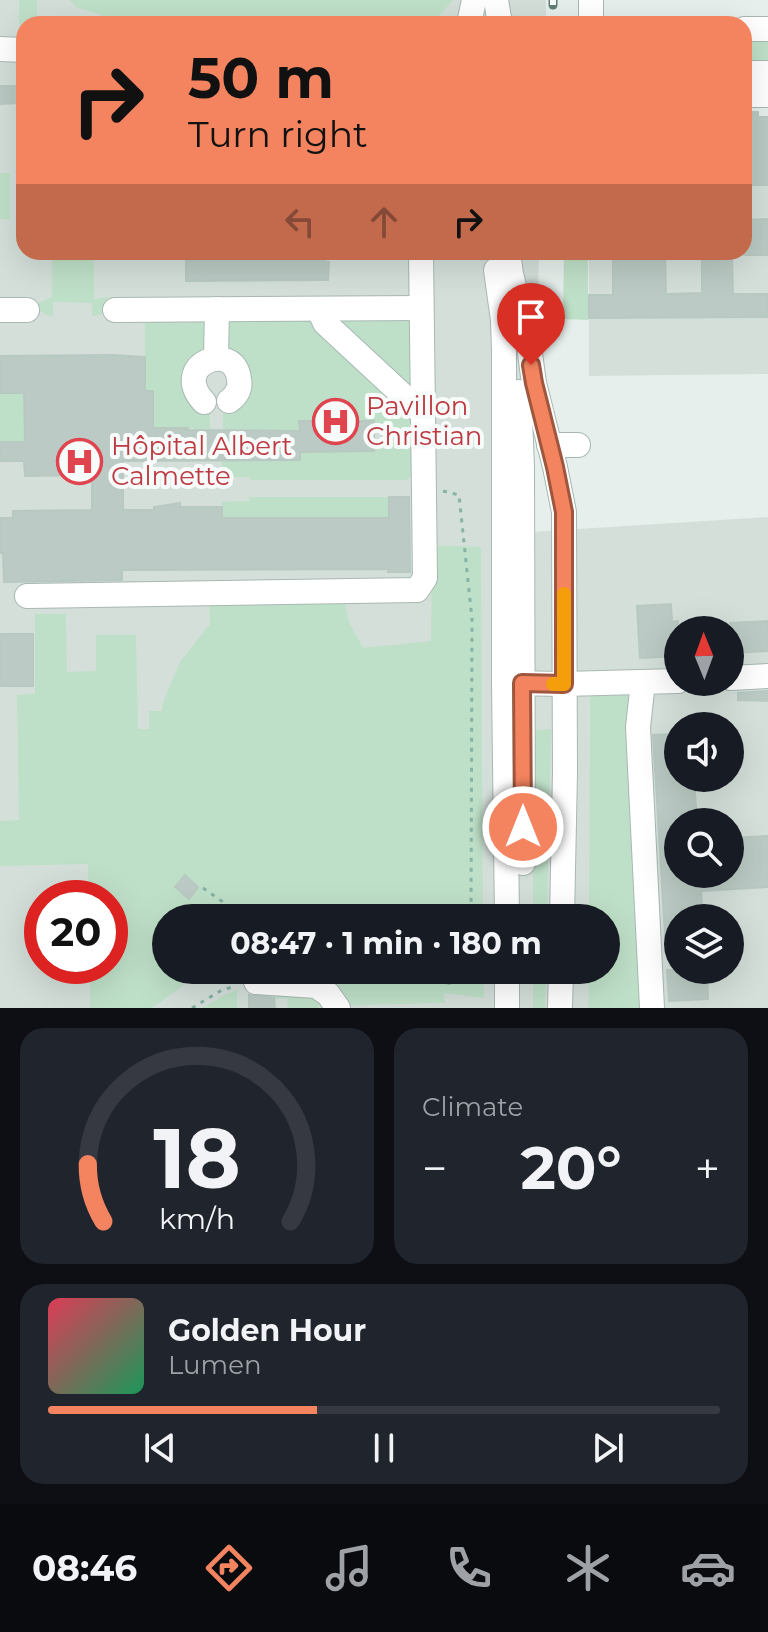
<!DOCTYPE html>
<meta charset="utf-8">
<style>
body{margin:0;font-family:Montserrat,sans-serif;background:#20242c;color:#f1f3f6;height:100vh;display:flex;flex-direction:column;font-size:30px;white-space:nowrap}
*{box-sizing:border-box;margin:0}
p{font-size:26px;color:#9ea1a6}
.icon{flex:none;width:44px;height:44px;fill:none;stroke:currentColor;stroke-width:2;stroke-linecap:round;stroke-linejoin:round}
.map{position:relative;height:1008px;overflow:hidden}
.sheet{display:flex;flex-direction:column;gap:20px;padding:20px;background:#0d0f14;flex:1}
.sheet>*{flex:none}
.hud{position:absolute;left:16px;top:16px;width:736px;height:244px;border-radius:24px;box-shadow:0 8px 32px #0002;background:#f4845f;color:#111;overflow:hidden}
.needle{width:52px;rotate:359deg}
.controls{position:absolute;left:664px;top:616px;display:grid;gap:16px}
.controls a{display:grid;place-items:center;width:80px;height:80px;border-radius:50%;background:#171b24;box-shadow:0 8px 32px #0002;font-size:40px}
.speed{position:absolute;left:24px;top:880px;display:flex;gap:16px;font-size:40px;font-weight:700;text-align:center}
.speed>*{display:grid;place-content:center;width:104px;height:104px;border-radius:50%;background:#171b24;box-shadow:0 8px 32px #0002;line-height:1}
.speed .limit{border:12px solid #d22;background:#fff;color:#111}
.pin{position:absolute;display:grid;place-items:center;width:68px;height:68px;color:#fff;margin:-82px -34px;border-radius:50% 50% 50% 0;rotate:-45deg;box-shadow:0 0 8px #0007}
.pin .icon{rotate:45deg}
.me{position:absolute;width:88px;margin:-44px;rotate:0deg;stroke-linejoin:round;filter:drop-shadow(0 0 6px #0008)}
.turn{display:flex;align-items:center;gap:28px;height:168px;padding:0 40px;font-size:36px}
.turn .icon{width:104px;height:104px;stroke-width:2.5}
.turn b{display:block;font-size:56px;line-height:68px}
.lanes{display:flex;align-items:center;height:76px;padding:0 40px;background:#0003;justify-content:center;gap:40px;direction:ltr}
.lanes .off{opacity:.35}
.big{font-size:60px;font-weight:700;line-height:1.1}
.sheet .card{flex:1;display:flex;flex-direction:column;justify-content:center;gap:12px;min-width:0;padding:0 28px;border-radius:24px;background:#20242c}
.sheet .dial{align-items:center;gap:0}
.dial svg{height:208px;overflow:visible;fill:none;stroke:#363941;stroke-width:7;stroke-linecap:round;text-anchor:middle}
.dial text{fill:#f1f3f6;stroke:none}
.song{display:flex;align-items:center;gap:24px}
.cover{width:96px;height:96px;border-radius:12px;background:linear-gradient(135deg,hsl(350 70% 55%),hsl(150 70% 35%))}
.played{height:8px;border-radius:4px;background:linear-gradient(90deg,#f4845f 40%,#363941 40%)}
.keys{display:flex;justify-content:space-around;direction:ltr}
.heat{display:flex;justify-content:space-between;align-items:center;font-size:44px;direction:ltr}
.sheet .tiles{flex:1;display:grid;gap:20px;grid-template-columns:1fr 1fr}
.card:last-child{grid-column:span 2}
.trip{position:absolute;left:152px;top:904px;width:468px;height:80px;border-radius:40px;background:#171b24;box-shadow:0 8px 32px #0002;font-weight:700;line-height:80px;text-align:center}
.menu{display:flex;height:128px;justify-content:space-around;align-items:center;background:#090b0e;color:#9ea1a6}
.menu .icon{width:56px;height:56px}
.menu .current{color:#f4845f}
.menu b{font-size:36px;color:#f1f3f6}
.map>svg:first-child{display:block}
.built{fill:#d4dfda;fill-rule:evenodd}
.green{fill:#bfe0c8}
.building{fill:#bbcac4;stroke:#b8c9c2;stroke-width:2}
.lines{fill:none;stroke-linecap:round;stroke-linejoin:round}
.minor-casing{stroke:#a8b8b2;stroke-width:26}
.path{stroke:#86b3a5;stroke-width:3;stroke-dasharray:4 6;stroke-linecap:butt}
.minor{stroke:#fff;stroke-width:24}
.rail-casing{stroke:#5f7d75;stroke-width:9}
.rail{stroke:#f7fbf9;stroke-width:6;stroke-dasharray:18;stroke-linecap:butt}
.route-casing{stroke:#9f563e;stroke-width:20}
.route{stroke:#f4845f;stroke-width:14}
.slow{stroke:#f59e0b;stroke-width:14}
.labels{text-anchor:middle;dominant-baseline:central;stroke-width:8;stroke-linejoin:round;paint-order:stroke}
.health-label{font-size:26px;fill:#be3a42;stroke:#f7fbf9;text-anchor:start}
</style>
<div class="map">
<svg width="768" height="1008" viewBox="0 0 768 1008">
<rect width="100%" height="100%" fill="#e6efeb"/>
<!-- built -->
<g class="built">
<path d="M0 0H546V24H24V252H539L531 532 768 517V1008H0ZM678 630H730V682H678ZM678 726H730V778H678ZM678 822H730V874H678ZM42 898H110V966H42ZM166 918H606V970H166ZM678 918H730V970H678Z"/>
<polygon points="744,112 758,112 758,117 768,117 768,374 589,376 589,252 744,252"/>
</g>
<!-- green -->
<g class="green">
<polygon points="19,0 37,0 37,24 24,24 24,33 19,33"/>
<polygon points="70,0 453,0 433,23 129,24 76,7"/>
<rect x="744" y="34" width="24" height="33"/>
<polygon points="0,173 10,173 10,220 0,219"/>
<path d="M52 252H94V299L108 297C108 309 105 316 92 316V303L53 302V316C45 316 38 312 38 303L52 297Z"/>
<polygon points="564,252 588,252 588,320 563,319"/>
<polygon points="206,318 212,344 199,361 210,411 210,433 195,433 194,428 182,428 153,434 153,392 145,391 145,319"/>
<polygon points="230,318 310,319 411,416 414,474 407,480 250,480 249,477 222,477 222,460 299,460 300,452 374,451 374,447 387,447 387,424 347,421 347,407 324,407 324,421 300,421 300,431 236,431 223,433 223,411 231,407 224,325"/>
<polygon points="340,319 410,319 413,323 412,385 408,386 340,325"/>
<polygon points="0,376 1,393 24,393 25,442 0,442"/>
<polygon points="249,497 389,497 389,518 223,518 222,502 249,501"/>
<polygon points="432,545 481,547 483,918 166,918 166,970 205,970 152,1008 90,1008 90,966 110,966 110,898 88,898 88,864 0,866 0,821 19,820 17,695 35,694 35,614 66,614 67,672 96,671 96,635 136,635 138,729 149,729 149,711 162,711 162,705 180,662 210,624 209,600 344,599 349,622 363,648 431,641"/>
<polygon points="628,695 645,1008 588,1008 589,970 606,970 606,918 589,918 590,696"/>
<polygon points="551,729 547,918 533,918 533,730"/>
<polygon points="282,970 484,970 484,998 444,993 445,1003 352,1005 343,1002 328,982"/>
<polygon points="533,970 546,970 545,1008 533,1008"/>
<polygon points="274,988 319,998 319,1008 288,1008 287,998 274,999"/>
<polygon points="237,990 237,1008 202,1008 225,995"/>
</g>
<!-- building -->
<g class="building">
<polygon points="0,86 20,86 20,103 0,104"/>
<polygon points="744,112 758,112 758,117 768,117 768,185 744,185"/>
<polygon points="768,219 768,255 744,255 744,220"/>
<polygon points="186,252 325,252 325,262 329,262 328,280 186,281"/>
<polygon points="613,252 665,252 666,294 702,293 702,252 732,252 733,294 768,294 768,317 589,318 589,295 613,295"/>
<polygon points="112,355 145,357 145,391 153,391 153,428 189,428 183,430 300,431 299,421 374,421 374,451 300,452 300,460 123,461 123,510 154,510 154,507 180,503 180,507 222,507 222,518 389,518 389,497 409,497 410,572 388,572 388,569 122,570 122,580 4,582 3,553 0,553 0,518 13,518 13,511 92,510 92,475 25,476 24,461 0,461 0,442 25,442 24,393 1,393 0,356"/>
<polygon points="671,604 672,622 678,621 678,656 640,658 637,606"/>
<polygon points="768,621 768,651 730,653 730,623"/>
<rect x="0" y="634" width="33" height="52"/>
<polygon points="768,691 768,701 738,700 738,693"/>
<polygon points="678,734 678,778 694,778 697,822 678,822 678,874 730,874 730,838 768,836 768,887 701,891 703,918 678,918 678,951 666,951 653,735"/>
<polygon points="185,875 198,887 189,899 175,887"/>
<polygon points="667,970 707,970 708,999 669,1001"/>
<polygon points="249,995 274,998 275,1008 249,1008"/>
</g>
<g class="lines">
<defs>
<g id="minor">
<polyline points="496,0 499,18 502,24"/>
<polyline points="469,24 474,0"/>
<polyline points="591,24 591,0"/>
<polyline points="744,29 768,29"/>
<polyline points="0,49 24,50"/>
<polyline points="744,73 768,73"/>
<polyline points="744,95 768,95"/>
<polyline points="508,252 511,274 529,346 534,383 555,467 564,512 565,772 562,918"/>
<polyline points="496,270 503,320 504,350 504,683 507,918"/>
<polyline points="0,310 27,310"/>
<polyline points="115,310 421,308"/>
<polyline points="319,310 325,323 423,414"/>
<polyline points="216,358 217,309"/>
<polyline points="519,392 522,467 523,863"/>
<path d="M204 402C169 365 234 339 239 379 241 389 236 396 229 401"/>
<polyline points="549,445 578,445"/>
<polyline points="27,596 417,590 425,578 421,252"/>
<polyline points="730,678 768,676"/>
<polyline points="643,682 638,727 652,1008"/>
<polyline points="506,683 564,684 678,681"/>
<polyline points="507,970 507,1008"/>
<polyline points="256,982 316,986 328,994 338,1008"/>
<polyline points="560,1008 561,970"/>
</g>
</defs>
<!-- minor casing -->
<use href="#minor" class="minor-casing"/>
<!-- path -->
<g class="path">
<polyline points="443,491 459,495 472,619 471,918"/>
<polyline points="203,888 246,918"/>
<polyline points="388,970 416,978 454,984 465,975 466,970"/>
<polyline points="192,1008 222,990 236,986"/>
</g>
<!-- minor -->
<use href="#minor" class="minor"/>
<defs>
<polyline id="rail" points="553,5 553,0"/>
</defs>
<!-- rail casing -->
<use href="#rail" class="rail-casing"/>
<!-- rail -->
<use href="#rail" class="rail"/>
</g>
<g class="lines">
<defs>
<polyline id="route" points="523,827 522,683 564,684 564,512 555,467 534,383 531,365"/>
</defs>
<!-- route casing -->
<use href="#route" class="route-casing"/>
<!-- route -->
<use href="#route" class="route"/>
<!-- slow -->
<polyline class="slow" points="553,684 564,684 564,594"/>
</g>
<!-- icons -->
<defs>
<symbol id="hospital-ring" viewBox="-11 -11 22 22"><circle r="9.5" fill="#f7fbf9" stroke="#e0444e" stroke-width="1.5"/><path d="M-5-5h3v3.5h4V-5h3V5h-3V1.5h-4V5h-3Z" fill="#e0444e"/></symbol>
</defs>
<g fill-rule="evenodd">
<use href="#hospital-ring" x="310" y="396" width="51" height="51"/>
<use href="#hospital-ring" x="54" y="436" width="51" height="51"/>
</g>
<g class="labels">
<!-- health labels -->
<g class="health-label">
<text x="366" y="406">Pavillon<tspan x="366" dy="30">Christian</tspan></text>
<text x="111" y="446">Hôpital Albert<tspan x="111" dy="30">Calmette</tspan></text>
</g>
</g>
</svg>
<div class="controls">
<a><svg class="needle" viewBox="-14 -14 28 28"><path d="M0-13l5 13h-10z" fill="#e53935"/><path d="M0 13l5-13h-10z" fill="#9ea1a6"/></svg></a>
<a><svg class="icon" aria-label="sound" viewBox="0 0 24 24"><path d="M4 9h4l5-4v14l-5-4H4zM17 9q2 3 0 6"/></svg></a>
<a><svg class="icon" aria-label="search" viewBox="0 0 24 24"><circle cx="10" cy="10" r="6"/><path d="M15 15l6 6"/></svg></a>
<a><svg class="icon" aria-label="layers" viewBox="0 0 24 24"><path d="M12 4l9 5-9 5-9-5zM3 14l9 5 9-5"/></svg></a>
</div>
<div class="speed"><div class="limit">20</div></div>
<div class="pin" style="left:531px;top:365px;background:#d93025"><svg class="icon" aria-label="arrive" viewBox="0 0 24 24"><path d="M6 21V4h12l-3 4 3 4H6"/></svg></div>
<svg class="me" style="left:523px;top:827px" viewBox="-20 -20 40 40"><circle r="17" fill="#f4845f" stroke="#fff" stroke-width="3"/><path d="M0-11L8 9 0 5-8 9z" fill="#fff"/></svg>
<div class="trip">08:47 · 1 min · 180 m</div>
<div class="hud">
<div class="turn"><svg class="icon" aria-label="right" viewBox="0 0 24 24"><path d="M7 20v-9h11M14 6l5 5-5 5"/></svg><div><b>50 m</b>Turn right</div></div>
<div class="lanes"><svg class="icon off" aria-label="left" viewBox="0 0 24 24"><path d="M17 20v-9H6M10 6l-5 5 5 5"/></svg><svg class="icon off" aria-label="ahead" viewBox="0 0 24 24"><path d="M12 20V5M6 11l6-6 6 6"/></svg><svg class="icon" aria-label="right" viewBox="0 0 24 24"><path d="M7 20v-9h11M14 6l5 5-5 5"/></svg></div>
</div>
</div>
<section class="sheet">
<div class="tiles">
<div class="card dial"><svg viewBox="0 0 100 80">
<path d="M14 69A42 42 0 1 1 86 69"/>
<path d="M14 69A42 42 0 0 1 8 47" stroke="#f4845f"/>
<text x="50" y="56" font-size="32" font-weight="700">18</text>
<text x="50" y="72" font-size="11">km/h</text>
</svg></div>
<div class="card"><p>Climate</p>
<div class="heat"><a>−</a><b class="big">20°</b><a>+</a></div>
</div>
<div class="card">
<div class="song"><i class="cover"></i><div><b>Golden Hour</b><p>Lumen</p></div></div>
<div class="played"></div>
<div class="keys"><svg class="icon" aria-label="previous" viewBox="0 0 24 24"><path d="M18 5L8 12l10 7zM5 5v14"/></svg><svg class="icon" aria-label="pause" viewBox="0 0 24 24"><path d="M8 5v14M16 5v14"/></svg><svg class="icon" aria-label="next" viewBox="0 0 24 24"><path d="M6 5l10 7-10 7zM19 5v14"/></svg></div>
</div>
</div>
</section>
<nav class="menu">
<b>08:46</b>
<svg class="icon current" aria-label="directions" viewBox="0 0 24 24"><path d="M12 3l9 9-9 9-9-9zM9 14v-3h6M13 9l2 2-2 2"/></svg>
<svg class="icon" aria-label="music" viewBox="0 0 24 24"><path d="M9 18V5l10-2v13"/><circle cx="6" cy="18" r="3"/><circle cx="16" cy="16" r="3"/></svg>
<svg class="icon" aria-label="phone" viewBox="0 0 24 24"><path d="M5 4h4l2 5-3 2q2 4 5 5l2-3 5 2v4C11 20 4 13 5 4z"/></svg>
<svg class="icon" aria-label="climate" viewBox="0 0 24 24"><path d="M12 3v18M4 7l16 10M4 17L20 7"/></svg>
<svg class="icon" aria-label="car" viewBox="0 0 24 24"><path d="M5 17H2v-5l4-1 3-4h7l3 4 3 1v5h-3M9 17h6M6 11h13"/><circle cx="7" cy="17" r="2"/><circle cx="17" cy="17" r="2"/></svg>
</nav>
